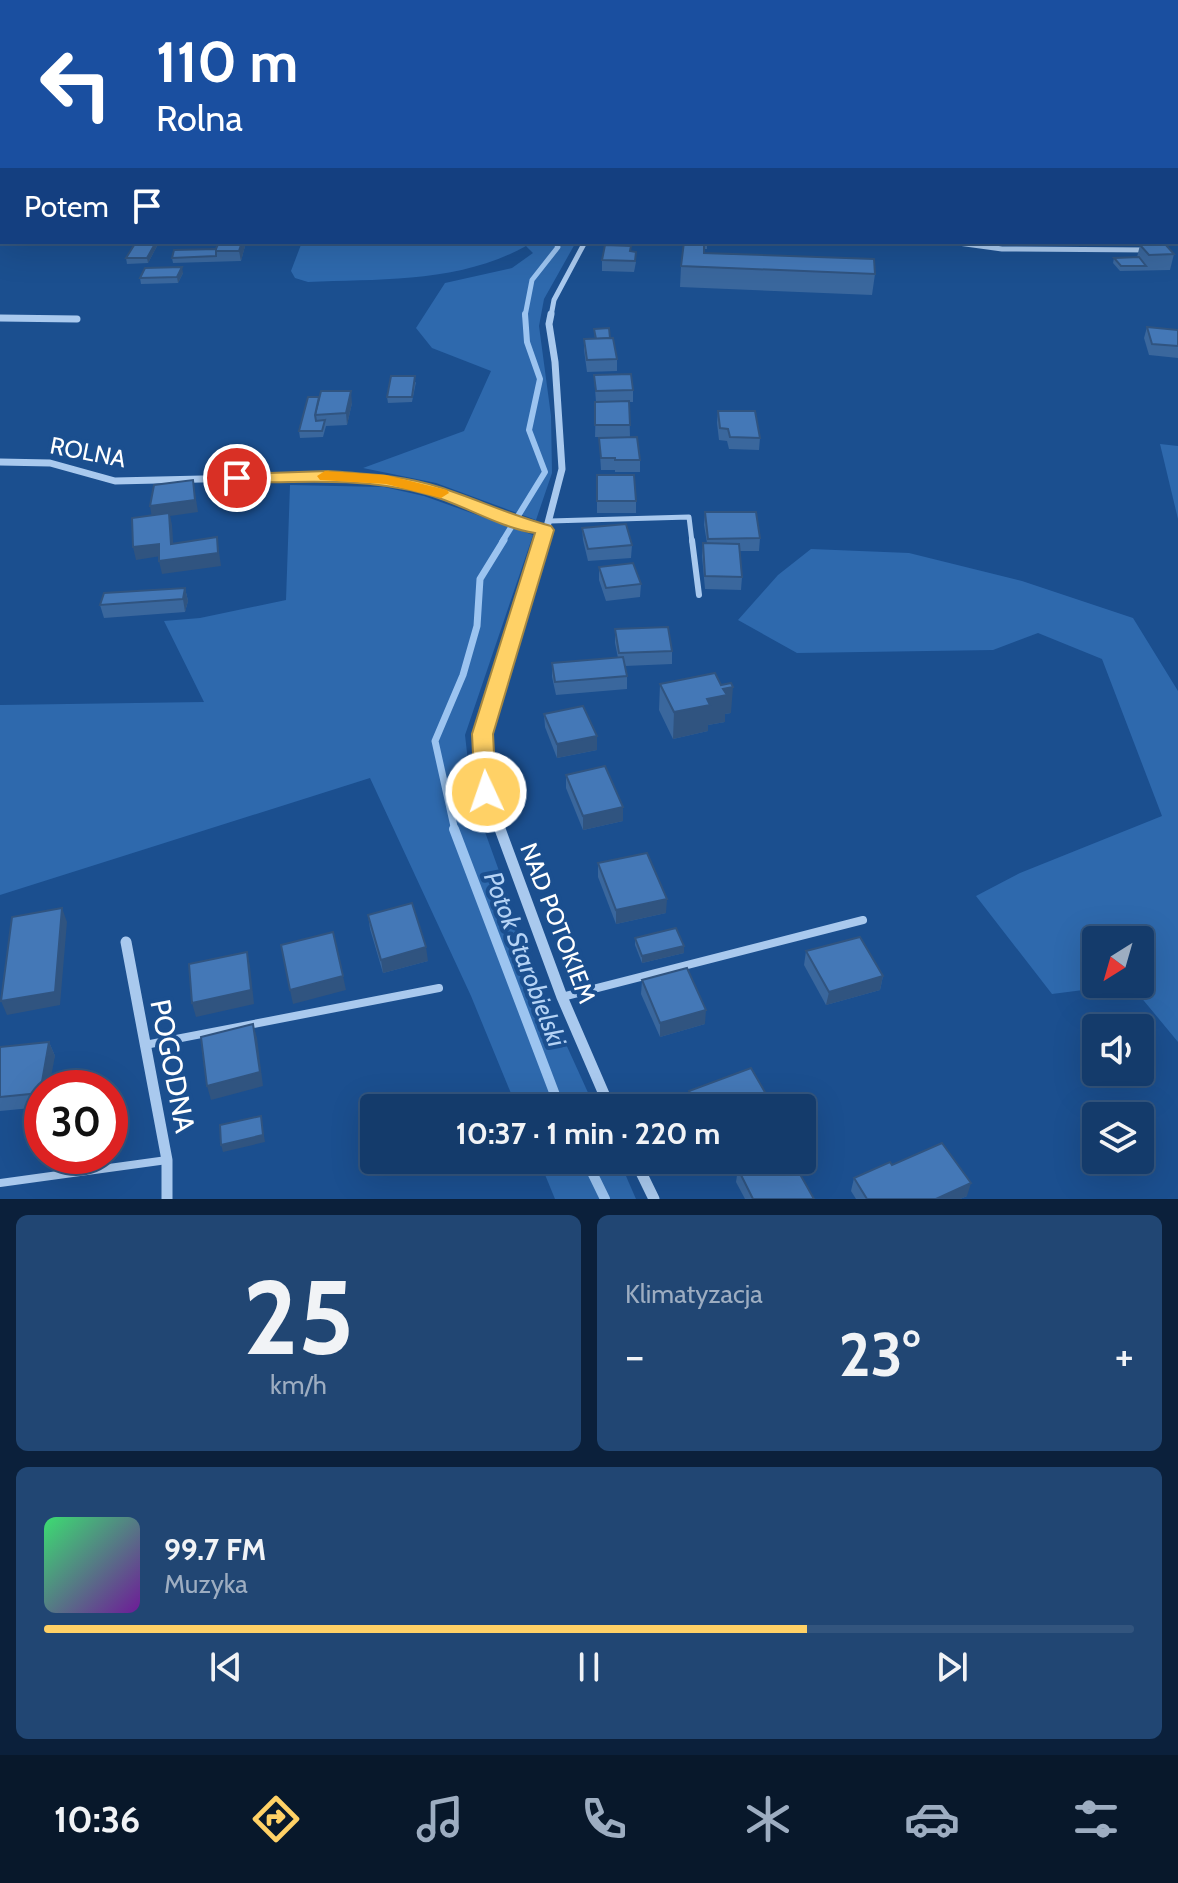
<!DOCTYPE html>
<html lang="pl">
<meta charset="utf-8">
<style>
body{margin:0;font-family:Cabin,sans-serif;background:#214673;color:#f1f3f6;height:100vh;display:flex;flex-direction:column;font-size:30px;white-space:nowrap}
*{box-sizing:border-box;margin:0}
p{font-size:26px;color:#9dadc1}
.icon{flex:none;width:44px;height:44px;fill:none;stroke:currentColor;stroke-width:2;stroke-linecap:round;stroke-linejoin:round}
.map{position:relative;height:1199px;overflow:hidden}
.details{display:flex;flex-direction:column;gap:16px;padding:16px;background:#0b203b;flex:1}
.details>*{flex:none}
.guide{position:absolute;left:0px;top:0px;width:1178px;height:244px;box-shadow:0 8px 32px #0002,0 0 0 2px #33557e;background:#1a4fa0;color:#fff;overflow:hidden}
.needle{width:52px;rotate:217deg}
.buttons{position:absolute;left:1082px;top:926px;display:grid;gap:16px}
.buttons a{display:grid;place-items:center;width:72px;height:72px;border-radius:8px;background:#143b6b;box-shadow:0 8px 32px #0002,0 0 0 2px #33557e;font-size:40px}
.speed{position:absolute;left:24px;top:1070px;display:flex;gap:16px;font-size:40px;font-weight:700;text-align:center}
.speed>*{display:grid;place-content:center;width:104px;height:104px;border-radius:50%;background:#143b6b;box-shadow:0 8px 32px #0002,0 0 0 2px #33557e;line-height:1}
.speed .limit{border:12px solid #d22;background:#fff;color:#111}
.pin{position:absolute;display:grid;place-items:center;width:68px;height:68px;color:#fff;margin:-34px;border:4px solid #fff;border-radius:50%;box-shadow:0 2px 8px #0007}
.me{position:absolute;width:88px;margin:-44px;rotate:357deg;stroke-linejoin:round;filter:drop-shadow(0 0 6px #0008)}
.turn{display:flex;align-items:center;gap:28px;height:168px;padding:0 24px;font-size:36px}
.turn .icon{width:104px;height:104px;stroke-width:2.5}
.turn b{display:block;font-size:56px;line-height:68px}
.then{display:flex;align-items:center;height:76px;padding:0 24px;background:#0003;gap:16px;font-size:30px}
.big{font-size:60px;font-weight:700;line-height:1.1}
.details .tile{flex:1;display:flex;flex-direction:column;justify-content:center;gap:12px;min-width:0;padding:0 28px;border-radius:12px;background:#214673}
.details .dial{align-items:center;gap:0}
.dial b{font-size:104px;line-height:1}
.song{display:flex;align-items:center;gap:24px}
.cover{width:96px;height:96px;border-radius:12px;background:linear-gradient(135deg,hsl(140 70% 55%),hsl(280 70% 35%))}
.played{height:8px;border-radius:4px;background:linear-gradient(90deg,#ffd166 70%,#33557e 70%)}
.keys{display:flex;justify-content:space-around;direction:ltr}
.heat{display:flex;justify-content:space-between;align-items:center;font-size:44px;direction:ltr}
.details .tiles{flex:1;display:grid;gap:16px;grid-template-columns:1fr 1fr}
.tile:last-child{grid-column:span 2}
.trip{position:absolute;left:360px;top:1094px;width:456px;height:80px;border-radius:8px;background:#143b6b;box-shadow:0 8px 32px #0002,0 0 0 2px #33557e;font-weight:700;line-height:80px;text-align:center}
.tab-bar{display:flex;height:128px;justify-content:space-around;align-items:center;background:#08182b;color:#9dadc1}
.tab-bar .icon{width:56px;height:56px}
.tab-bar .selected{color:#ffd166}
.tab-bar b{font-size:36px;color:#f1f3f6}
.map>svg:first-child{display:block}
.green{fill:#2e69ad;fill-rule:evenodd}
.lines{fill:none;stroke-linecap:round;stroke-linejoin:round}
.stream-far3{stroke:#9cc4f0;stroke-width:5}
.stream-far2{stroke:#9cc4f0;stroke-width:6}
.stream-far1{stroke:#9cc4f0;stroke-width:7}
.stream{stroke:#9cc4f0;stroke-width:10}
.path{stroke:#a9c9ee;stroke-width:2;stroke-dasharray:2 3;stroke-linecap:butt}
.lane-far2{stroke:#a9c9ee;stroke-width:5}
.lane-far1{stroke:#a9c9ee;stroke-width:6}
.lane{stroke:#a9c9ee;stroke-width:8}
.street-far4{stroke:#a9c9ee;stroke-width:4}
.street-far3{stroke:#a9c9ee;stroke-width:5}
.street-far2{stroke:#a9c9ee;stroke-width:7}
.street-far1{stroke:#a9c9ee;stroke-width:9}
.street{stroke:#a9c9ee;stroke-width:11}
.secondary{fill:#d6e6fa;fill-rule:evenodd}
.wall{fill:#3a679d}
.shaded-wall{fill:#305480}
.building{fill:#4478b7;stroke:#305480;stroke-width:2}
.route{fill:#ffd166;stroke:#a68842;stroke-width:2}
.slow{fill:#f59e0b}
.labels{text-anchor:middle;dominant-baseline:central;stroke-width:8;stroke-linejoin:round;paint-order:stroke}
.street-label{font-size:24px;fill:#fff;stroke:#1b4f8f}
.water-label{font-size:26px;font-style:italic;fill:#b5d3f5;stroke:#1b4f8f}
.near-street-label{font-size:28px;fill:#fff;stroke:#1b4f8f}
</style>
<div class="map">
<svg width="1178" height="1199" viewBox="0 0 1178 1199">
<rect width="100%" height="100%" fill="#1b4f8f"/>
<!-- green -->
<g class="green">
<path d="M302 242H576L544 299 539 326 551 416 552 473 536 520 436 483 363 468 464 431 491 371 432 348 416 328 445 283 512 268 533 253 526 246C460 283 382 279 308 282L295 278 291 271Z"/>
<polygon points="1160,444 1178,446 1178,519"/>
<polygon points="290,485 384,487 424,496 533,535 465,735 472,796 545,998 595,1108 517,1108 471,996 370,778 0,895 0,705 204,702 164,621 200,618 286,600"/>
<path d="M811 549 909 553 1022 581 1133 618 1178 691V1042L1130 984 1052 994 976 896 1020 873 1162 816 1102 659 1038 633 993 650 797 653 738 620 778 575ZM1096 940H1140V984H1096Z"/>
<polygon points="539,1160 619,1160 636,1199 555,1199"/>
</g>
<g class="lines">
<!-- stream-far3 -->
<polyline class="stream-far3" points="525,316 532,280 558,247 555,242"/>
<!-- stream-far2 -->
<polyline class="stream-far2" points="502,542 545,472 529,430 540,379 527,342 525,314"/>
<!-- stream-far1 -->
<polyline class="stream-far1" points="455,831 435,741 463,675 477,626 480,579 504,540"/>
<!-- stream -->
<g class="stream">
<polyline points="454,829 560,1108"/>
<polyline points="586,1160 605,1199"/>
</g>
<!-- path -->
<polyline class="path" points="159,0 176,2"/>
<!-- lane-far2 -->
<polyline class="lane-far2" points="550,521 689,517 692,542"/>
<!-- lane-far1 -->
<polyline class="lane-far1" points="692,540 699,595"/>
<!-- lane -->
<g class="lane">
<polyline points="562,997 863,920"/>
<polyline points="145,1045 439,988"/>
<polyline points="0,1183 167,1160"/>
</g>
<!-- street-far4 -->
<polyline class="street-far4" points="732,0 739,2"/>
<!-- street-far3 -->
<g class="street-far3">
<polyline points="951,242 1002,249 1149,250"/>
<polyline points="551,316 554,300 585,242"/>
</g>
<!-- street-far2 -->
<g class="street-far2">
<polyline points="0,318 77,319"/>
<polyline points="0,462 50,463 115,481 328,476 386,480 434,490 523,526 545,530"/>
<polyline points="543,542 562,469 555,362 549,324 551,314"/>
</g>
<!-- street-far1 -->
<polyline class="street-far1" points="500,831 486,792 483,734 544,540"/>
<!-- street -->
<g class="street">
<polyline points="500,829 562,997 610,1108"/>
<polyline points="126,942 167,1160 167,1199"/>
<polyline points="635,1160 654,1199"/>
</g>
<!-- secondary -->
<g class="secondary">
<polygon points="1043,0 1051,0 1053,2 1045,2"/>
<polygon points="1176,141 1178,142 1178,149 1176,148"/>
</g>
</g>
<!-- wall -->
<g class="wall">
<polygon points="228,0 250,0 246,2 228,2"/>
<rect x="488" y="0" width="84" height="2"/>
<polygon points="664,0 719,0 719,2 679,2"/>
<polygon points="1069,0 1117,0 1116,2 1069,2"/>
<polygon points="136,242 156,242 157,246 148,263 127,264 126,258"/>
<polygon points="219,242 245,242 245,246 241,261 173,263 172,258 216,249"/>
<polygon points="707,242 707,249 704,249 704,253 875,274 872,295 680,287 681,266"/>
<polygon points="1140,245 1174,254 1170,270 1120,271 1113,263 1114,258 1137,257"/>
<polygon points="631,246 630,252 636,262 634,272 602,271 602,260"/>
<polygon points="183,273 178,283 141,284 140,278"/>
<polygon points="1147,327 1178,330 1178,358 1149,355 1144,338"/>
<polygon points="594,329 610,338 617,359 617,371 587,372 584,350 584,339 595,339"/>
<polygon points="594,375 633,390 633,402 629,402 630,437 595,437 596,402"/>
<polygon points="416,382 412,402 388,403 387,397"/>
<polygon points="308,397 352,403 347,425 326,426 323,437 300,438 299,431"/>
<polygon points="718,411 760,438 759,450 729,449 727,441 719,440 717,423"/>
<polygon points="599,438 640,460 640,472 615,472 615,470 601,470"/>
<polygon points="597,475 636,501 636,513 597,513"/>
<polygon points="705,512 760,538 759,551 740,551 742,577 741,590 705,589 702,556 703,543 707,543 704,525"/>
<polygon points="582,528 632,545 631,558 588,561 583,540"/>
<polygon points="599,567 641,584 640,597 606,601 599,580"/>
<polygon points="185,588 188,601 185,612 104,618 100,605"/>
<polygon points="615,629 672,651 672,664 625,666 627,676 627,689 556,695 552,677 552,663 618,658 615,643"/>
<polygon points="660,684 731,713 725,714 725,722 708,725 708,731 673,739 659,710"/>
<polygon points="544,714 597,750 557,758 545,727"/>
<polygon points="566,775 623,821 583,830 566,788"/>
<polygon points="598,863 666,913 616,924 598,877"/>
<polygon points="368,915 428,961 383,973 370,929"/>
<polygon points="635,938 684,946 684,953 642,963 635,945"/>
<polygon points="806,951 883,976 880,990 826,1005 804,965"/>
<polygon points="642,980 705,1024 660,1037 641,994"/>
<polygon points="49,1042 55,1056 42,1088 42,1107 0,1111 0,1047"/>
<polygon points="689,1091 774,1108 690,1108 688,1105"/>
<polygon points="892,1165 967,1196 960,1199 856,1199 851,1191 854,1178"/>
<polygon points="738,1169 814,1199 745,1199 736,1182"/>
</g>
<!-- shaded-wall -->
<g class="shaded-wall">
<polygon points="4,0 18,0 19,2 2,2 2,9 0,9 0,1"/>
<polygon points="156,242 157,246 148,263 147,258"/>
<polygon points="242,242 245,242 245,246 241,261 239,251"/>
<polygon points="182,267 183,273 178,283 177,277"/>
<polygon points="351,391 352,403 347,425 346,413"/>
<polygon points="193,480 198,512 170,516 172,525 174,556 152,518 150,506"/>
<polygon points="217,537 221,566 162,574 159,561"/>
<polygon points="159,544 161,556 136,560 133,547"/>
<polygon points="185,588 188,601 185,612 183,599"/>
<polygon points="733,687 731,713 725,714 725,722 708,725 708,731 673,739 674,712 707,699 723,689"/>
<polygon points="597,736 597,750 557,758 557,744"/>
<polygon points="623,807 623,821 583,830 583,816"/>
<polygon points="667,899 666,913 616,924 616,910"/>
<polygon points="62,908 67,922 60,1005 7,1015 1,1001"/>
<polygon points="684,946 684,953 642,963 642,956"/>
<polygon points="426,947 428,961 383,973 381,960"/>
<polygon points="247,952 250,966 254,1004 196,1017 192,1003"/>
<polygon points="343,976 346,990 293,1004 290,990"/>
<polygon points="883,976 880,990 826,1005 829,992"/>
<polygon points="706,1010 705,1024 660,1037 660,1023"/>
<polygon points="253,1024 257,1038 263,1086 211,1100 207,1086"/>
<polygon points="49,1042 55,1056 49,1088 42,1088 42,1098 40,1093"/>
<polygon points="261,1116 265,1142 223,1152 221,1145"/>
<polygon points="971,1183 967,1196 960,1199 936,1199"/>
</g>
<!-- building -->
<g class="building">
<polygon points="107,0 129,0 126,2 101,2"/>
<polygon points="504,0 543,0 546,2 507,2"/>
<polygon points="1083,0 1108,0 1108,2"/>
<polygon points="0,147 2,147 2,162 0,163"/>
<polygon points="1176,185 1178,186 1178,205 1176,205"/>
<polygon points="136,242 156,242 147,258 126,258"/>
<polygon points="219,242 242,242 239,251 215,251"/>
<polygon points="684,242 704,242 704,253 874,259 875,274 681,266"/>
<polygon points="1165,244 1174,254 1149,255 1140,245"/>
<polygon points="605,245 631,246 630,251 636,252 635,261 602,260"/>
<polygon points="216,249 216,256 172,258 174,250"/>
<polygon points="1139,257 1146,266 1121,266 1114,258"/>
<polygon points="182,267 177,277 140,278 145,268"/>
<polygon points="1147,327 1178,330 1178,346 1152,344"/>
<polygon points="609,328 610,338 596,339 594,329"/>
<polygon points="613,338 617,359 587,360 584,339"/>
<polygon points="631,374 633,390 596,391 594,375"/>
<polygon points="391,376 415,376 412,397 387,397"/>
<polygon points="321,391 351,391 346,413 315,415"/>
<polygon points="308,397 319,397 315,415 316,421 325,420 322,431 299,431"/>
<polygon points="629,401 630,425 595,425 595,402"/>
<polygon points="718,411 755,411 760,438 730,437 728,429 720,428"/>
<polygon points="637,437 640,460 615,460 615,458 601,458 599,438"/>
<polygon points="597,475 634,475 636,501 597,501"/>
<polygon points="193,480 195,500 150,506 154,485"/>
<polygon points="705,512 756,512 760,538 708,539"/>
<polygon points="169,513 171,544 217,537 218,553 159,561 159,544 133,547 132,518"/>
<polygon points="626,524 632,545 588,549 582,528"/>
<polygon points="703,543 739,544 742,577 705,576"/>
<polygon points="633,563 641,584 606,588 599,567"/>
<polygon points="185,588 183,599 100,605 104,593"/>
<polygon points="668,627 672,651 619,653 615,629"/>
<polygon points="623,657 627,676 555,682 552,663"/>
<polygon points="715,673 721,685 731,683 733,687 723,689 727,695 707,699 710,705 674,712 660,684"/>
<polygon points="583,706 597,736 557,744 544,714"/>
<polygon points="605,766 623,807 583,816 566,775"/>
<polygon points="647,853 667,899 616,910 598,863"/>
<polygon points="412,903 426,947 381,960 368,915"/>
<polygon points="62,908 55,992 1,1001 12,917"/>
<polygon points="676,928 684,946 642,956 635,938"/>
<polygon points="333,932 343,976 290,990 281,945"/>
<polygon points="860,937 883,976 829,992 806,951"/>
<polygon points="247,952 251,990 192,1003 189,964"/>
<polygon points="687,968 706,1010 660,1023 642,980"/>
<polygon points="253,1024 260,1072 207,1086 201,1037"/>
<polygon points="49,1042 40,1093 0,1097 0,1047"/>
<polygon points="751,1068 774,1108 698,1108 689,1091"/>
<polygon points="261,1116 263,1135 221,1145 220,1125"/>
<polygon points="942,1143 971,1183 936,1199 867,1199 854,1178 890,1162 892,1165"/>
<polygon points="760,1160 792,1160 814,1199 753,1199 738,1169"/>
</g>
<!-- route -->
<path class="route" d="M328 471C366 474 403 475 439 487 477 499 512 516 551 526L554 530 493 734 496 792 493 797H478L475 792 472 734 535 533C497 527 463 504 426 494 364 477 300 482 237 483L229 478 237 474Z"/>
<!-- slow -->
<polygon class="slow" points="325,471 386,475 447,490 449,493 441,498 386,484 320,480 317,476"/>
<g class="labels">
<!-- street labels -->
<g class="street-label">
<text transform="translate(88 452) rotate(11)">ROLNA</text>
<text transform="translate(558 923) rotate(69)">NAD POTOKIEM</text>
</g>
<!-- water labels -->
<g class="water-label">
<text transform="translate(525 959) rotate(69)">Potok Starobielski</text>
</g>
<!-- near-street labels -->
<g class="near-street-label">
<text transform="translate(173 1066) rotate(79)">POGODNA</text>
</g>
</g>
</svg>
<div class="buttons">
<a><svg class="needle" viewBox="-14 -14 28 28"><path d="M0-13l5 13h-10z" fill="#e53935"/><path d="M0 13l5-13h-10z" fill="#9dadc1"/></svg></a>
<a><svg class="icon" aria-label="sound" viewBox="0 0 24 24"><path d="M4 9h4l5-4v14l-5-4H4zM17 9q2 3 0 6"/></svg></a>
<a><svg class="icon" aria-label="layers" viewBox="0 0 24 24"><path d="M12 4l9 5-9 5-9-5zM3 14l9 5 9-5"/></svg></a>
</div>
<div class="speed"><div class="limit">30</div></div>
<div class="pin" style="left:237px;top:478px;background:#d93025"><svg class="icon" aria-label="arrive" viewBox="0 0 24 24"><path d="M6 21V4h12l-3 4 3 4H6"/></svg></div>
<svg class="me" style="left:486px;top:792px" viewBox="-20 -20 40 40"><circle r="17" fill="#ffd166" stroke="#fff" stroke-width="3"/><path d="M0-11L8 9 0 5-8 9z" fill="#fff"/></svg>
<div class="trip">10:37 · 1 min · 220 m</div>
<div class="guide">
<div class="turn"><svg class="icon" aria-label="left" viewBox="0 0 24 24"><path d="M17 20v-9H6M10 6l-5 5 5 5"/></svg><div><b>110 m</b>Rolna</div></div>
<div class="then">Potem<svg class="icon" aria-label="arrive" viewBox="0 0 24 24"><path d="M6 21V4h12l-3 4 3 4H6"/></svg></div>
</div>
</div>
<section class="details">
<div class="tiles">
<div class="tile dial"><b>25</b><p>km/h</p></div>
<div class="tile"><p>Klimatyzacja</p>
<div class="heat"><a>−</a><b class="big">23°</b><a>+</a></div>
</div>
<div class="tile">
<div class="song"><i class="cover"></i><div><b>99.7 FM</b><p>Muzyka</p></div></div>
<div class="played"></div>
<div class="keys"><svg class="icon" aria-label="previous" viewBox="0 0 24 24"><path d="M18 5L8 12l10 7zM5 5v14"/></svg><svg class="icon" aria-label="pause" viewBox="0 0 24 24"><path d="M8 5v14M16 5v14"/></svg><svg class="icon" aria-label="next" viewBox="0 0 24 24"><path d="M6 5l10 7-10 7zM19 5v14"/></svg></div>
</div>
</div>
</section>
<nav class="tab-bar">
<b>10:36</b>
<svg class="icon selected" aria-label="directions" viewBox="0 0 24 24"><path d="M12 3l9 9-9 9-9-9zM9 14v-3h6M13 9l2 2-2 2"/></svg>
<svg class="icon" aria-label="music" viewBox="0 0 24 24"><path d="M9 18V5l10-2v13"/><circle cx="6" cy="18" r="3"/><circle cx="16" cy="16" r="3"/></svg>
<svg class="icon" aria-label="phone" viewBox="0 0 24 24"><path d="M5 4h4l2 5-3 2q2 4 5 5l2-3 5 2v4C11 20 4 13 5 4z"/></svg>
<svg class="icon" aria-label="climate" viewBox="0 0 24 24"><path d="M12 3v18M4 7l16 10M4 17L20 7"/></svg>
<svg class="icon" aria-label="car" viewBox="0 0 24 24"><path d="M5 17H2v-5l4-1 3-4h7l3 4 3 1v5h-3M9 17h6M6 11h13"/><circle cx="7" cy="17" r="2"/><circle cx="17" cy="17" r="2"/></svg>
<svg class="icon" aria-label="filters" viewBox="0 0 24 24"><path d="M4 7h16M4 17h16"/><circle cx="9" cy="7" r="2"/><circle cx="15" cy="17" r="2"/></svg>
</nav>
